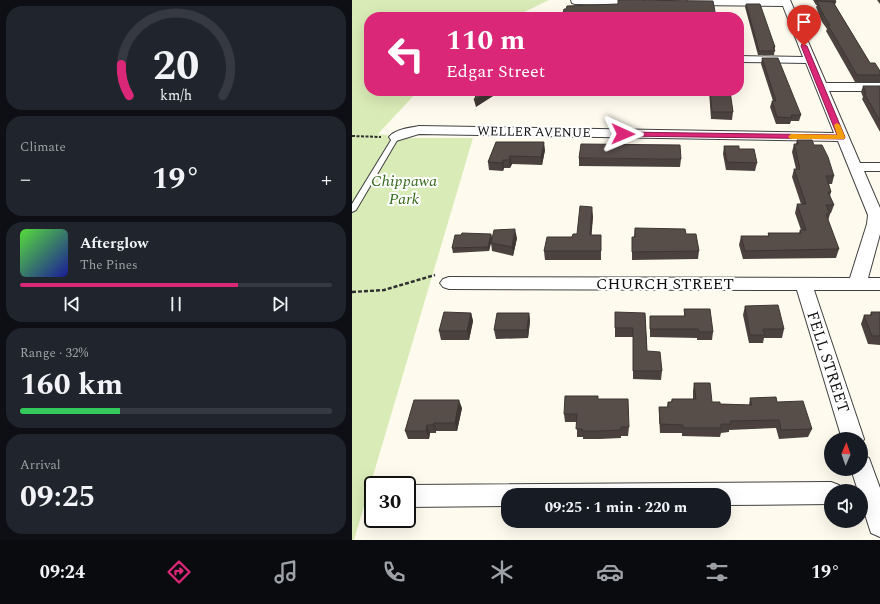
<!DOCTYPE html>
<meta charset="utf-8">
<style>
body{margin:0;font-family:Spectral,serif;background:#20242c;color:#f1f3f6;height:100vh;display:flex;flex-direction:column;font-size:15px;white-space:nowrap}
*{box-sizing:border-box;margin:0}
p{font-size:13px;color:#9ea1a6}
.icon{flex:none;width:22px;height:22px;fill:none;stroke:currentColor;stroke-width:2;stroke-linecap:round;stroke-linejoin:round}
.map{position:relative;flex:1;overflow:hidden}
.panel{display:flex;flex-direction:column;gap:6px;padding:6px;background:#0d0f14;width:352px}
.panel>*{flex:none}
.top-card{position:absolute;left:12px;top:12px;width:380px;height:84px;border-radius:16px;box-shadow:0 4px 16px #0002;background:#db2777;color:#fff;overflow:hidden}
.needle{width:26px;rotate:2deg}
.controls{position:absolute;left:472px;top:432px;display:grid;gap:8px}
.controls a{display:grid;place-items:center;width:44px;height:44px;border-radius:50%;background:#171b24;box-shadow:0 4px 16px #0002;font-size:20px}
.speed{position:absolute;left:12px;top:476px;display:flex;gap:8px;font-size:20px;font-weight:700;text-align:center}
.speed>*{display:grid;place-content:center;width:52px;height:52px;border-radius:50%;background:#171b24;box-shadow:0 4px 16px #0002;line-height:1}
.speed .limit{border:2px solid #111;border-radius:6px;background:#fff;color:#111}
.pin{position:absolute;display:grid;place-items:center;width:34px;height:34px;color:#fff;margin:-41px -17px;border-radius:50% 50% 50% 0;rotate:-45deg;box-shadow:0 0 4px #0007}
.pin .icon{rotate:45deg}
.me{position:absolute;width:44px;margin:-22px;rotate:91deg;stroke-linejoin:round;filter:drop-shadow(0 0 3px #0008)}
.turn{display:flex;align-items:center;gap:14px;height:84px;padding:0 16px;font-size:18px}
.turn .icon{width:52px;height:52px;stroke-width:2.5}
.turn b{display:block;font-size:28px;line-height:34px}
.big{font-size:30px;font-weight:700;line-height:1.1}
.panel .card{flex:1;display:flex;flex-direction:column;justify-content:center;gap:6px;min-width:0;padding:0 14px;border-radius:16px;background:#20242c}
.panel .dial{align-items:center;gap:0}
.dial svg{height:104px;overflow:visible;fill:none;stroke:#363941;stroke-width:7;stroke-linecap:round;text-anchor:middle}
.dial text{fill:#f1f3f6;stroke:none}
.song{display:flex;align-items:center;gap:12px}
.cover{width:48px;height:48px;border-radius:6px;background:linear-gradient(135deg,hsl(110 70% 55%),hsl(240 70% 35%))}
.played{height:4px;border-radius:2px;background:linear-gradient(90deg,#db2777 70%,#363941 70%)}
.keys{display:flex;justify-content:space-around;direction:ltr}
.heat{display:flex;justify-content:space-between;align-items:center;font-size:22px;direction:ltr}
.charge{height:6px;border-radius:3px;background:linear-gradient(90deg,#34c759 32%,#363941 0)}
.trip{position:absolute;left:149px;top:488px;width:230px;height:40px;border-radius:16px;background:#171b24;box-shadow:0 4px 16px #0002;font-weight:700;line-height:40px;text-align:center}
.dock{display:flex;height:64px;justify-content:space-around;align-items:center;background:#090b0e;color:#9ea1a6}
.dock .icon{width:28px;height:28px}
.dock .selected{color:#db2777}
.dock b{font-size:18px;color:#f1f3f6}
main{display:flex;flex:1;min-height:0}
.map>svg:first-child{display:block}
.green{fill:#d9ebb6}
.lines{fill:none;stroke-linecap:round;stroke-linejoin:round}
.service-casing{stroke:#414141;stroke-width:2}
.minor-casing{stroke:#414141;stroke-width:2}
.path-far1{stroke:#303030;stroke-width:2;stroke-dasharray:3 1.5;stroke-linecap:butt}
.path{stroke:#303030;stroke-width:2.5;stroke-dasharray:4 2;stroke-linecap:butt}
.service{fill:#fff;fill-rule:evenodd}
.minor{fill:#fff;fill-rule:evenodd}
.wall{fill:#4b423f}
.shaded-wall{fill:#3d3633}
.building{fill:#574d49;stroke:#3d3633}
.route{fill:#db2777;stroke:#8e194d}
.slow{fill:#f59e0b}
.labels{text-anchor:middle;dominant-baseline:central;stroke-width:4;stroke-linejoin:round;paint-order:stroke}
.far-street-label{font-size:13px;fill:#0e0e0e;stroke:#fff}
.park-label{font-size:16px;font-style:italic;fill:#35691b;stroke:#fff}
.street-label{font-size:16px;fill:#0e0e0e;stroke:#fff}
</style>
<main>
<section class="panel">
<div class="card dial"><svg viewBox="0 0 100 80">
<path d="M14 69A42 42 0 1 1 86 69"/>
<path d="M14 69A42 42 0 0 1 8 45" stroke="#db2777"/>
<text x="50" y="56" font-size="32" font-weight="700">20</text>
<text x="50" y="72" font-size="11">km/h</text>
</svg></div>
<div class="card"><p>Climate</p>
<div class="heat"><a>−</a><b class="big">19°</b><a>+</a></div>
</div>
<div class="card">
<div class="song"><i class="cover"></i><div><b>Afterglow</b><p>The Pines</p></div></div>
<div class="played"></div>
<div class="keys"><svg class="icon" aria-label="previous" viewBox="0 0 24 24"><path d="M18 5L8 12l10 7zM5 5v14"/></svg><svg class="icon" aria-label="pause" viewBox="0 0 24 24"><path d="M8 5v14M16 5v14"/></svg><svg class="icon" aria-label="next" viewBox="0 0 24 24"><path d="M6 5l10 7-10 7zM19 5v14"/></svg></div>
</div>
<div class="card"><p>Range · 32%</p><b class="big">160 km</b><div class="charge"></div></div>
<div class="card"><p>Arrival</p><b class="big">09:25</b></div>
</section>
<div class="map">
<svg width="528" height="540" viewBox="0 0 528 540">
<rect width="100%" height="100%" fill="#fffaee"/>
<!-- green -->
<polygon class="green" points="0,0 197,0 162,17 17,17 17,91 66,91 26,134 59,138 121,138 2,540 0,540"/>
<g class="lines">
<defs>
<polygon id="service" points="44,135 47,137 4,210 0,212 0,204 41,137"/>
<g id="minor">
<polygon points="219,0 291,0 293,2 288,5 223,4 220,3"/>
<path d="M336 0H438L474 83H528V91H477L508 163H528V171H512L528 208V234L516 278H528V290H462L512 439 509 445V439H490L445 290 97 289 91 287 88 283 91 279 97 277 498 278 515 224 516 215 486 141 67 134 44 141 39 140 37 137C43 129 58 128 67 126L482 133 454 63 387 62V56L451 57 431 6 339 5 334 2Z"/>
<polygon points="509,455 517,458 528,488 528,537 519,533 509,502 509,491 506,491 499,469 509,469"/>
<polygon points="479,482 487,485 490,491 479,491 479,504 372,505 372,495 156,495 156,506 55,507 55,485"/>
</g>
</defs>
<!-- service casing -->
<use href="#service" class="service-casing"/>
<!-- minor casing -->
<use href="#minor" class="minor-casing"/>
<!-- path-far1 -->
<polyline class="path-far1" points="0,136 29,137"/>
<!-- path -->
<polyline class="path" points="0,292 32,290 83,275"/>
<!-- service -->
<use href="#service" class="service"/>
<!-- minor -->
<use href="#minor" class="minor"/>
</g>
<!-- wall -->
<g class="wall">
<polygon points="461,0 483,0 484,2 483,5 518,63 528,71 528,82 503,82 474,31 475,29 470,22 464,7 465,5 464,5"/>
<polygon points="525,0 528,0 528,4"/>
<polygon points="394,4 423,47 422,55 406,55 393,7"/>
<polygon points="410,58 449,115 447,121 439,121 438,124 424,124 418,107 420,101 421,101 409,64"/>
<polygon points="511,86 528,86 528,132 510,99 511,97 509,92"/>
<polygon points="357,91 378,91 381,112 380,120 359,119"/>
<polygon points="445,140 462,145 482,176 480,184 477,184 479,192 478,196 482,205 479,213 478,213 478,214 476,221 487,249 484,258 391,259 387,245 389,236 416,236 416,233 447,233 448,230 449,230 443,213 445,204 449,204 440,177 442,169 444,169 440,152 442,144 444,144"/>
<polygon points="144,142 193,150 190,165 160,164 158,168 152,168 151,171 137,170 136,162"/>
<polygon points="372,146 387,149 405,163 403,171 374,170 371,154"/>
<polygon points="227,158 329,159 328,167 227,166"/>
<polygon points="241,216 239,235 249,243 249,260 193,260 192,251 225,234"/>
<polygon points="283,228 334,234 347,251 346,259 280,260 280,237 282,237"/>
<polygon points="139,234 140,238 165,238 161,256 140,251 139,243 137,251 101,253 100,248"/>
<polygon points="393,306 432,329 430,338 412,338 411,343 397,343 391,315"/>
<polygon points="332,309 361,332 360,340 345,340 345,338 298,337 298,316 332,316"/>
<polygon points="519,312 528,312 528,345 516,344 509,324 512,315 518,315"/>
<polygon points="119,313 121,321 117,340 89,340 87,331"/>
<polygon points="177,313 178,321 176,338 144,339 142,330"/>
<polygon points="293,313 295,351 310,371 309,380 281,379 281,337 263,337 263,328"/>
<polygon points="342,383 360,402 368,404 397,405 398,398 425,402 460,429 456,437 427,439 424,428 377,430 377,432 369,433 368,437 330,436 330,433 308,433 307,416 307,407 315,407 316,402 319,402 320,399 341,399 341,391"/>
<polygon points="246,399 277,427 276,436 269,436 269,438 248,439 231,439 231,437 225,437 225,422 213,422 212,414"/>
<polygon points="110,408 105,431 84,431 84,433 78,433 77,439 56,439 53,431"/>
</g>
<!-- shaded-wall -->
<g class="shaded-wall">
<polygon points="137,91 149,91 124,107 122,100"/>
<polygon points="192,142 193,150 190,165 189,157"/>
<polygon points="158,156 160,164 158,168 157,160"/>
<polygon points="151,160 152,168 151,171 150,163"/>
<polygon points="240,207 241,216 239,243 238,235"/>
<polygon points="163,229 165,238 161,256 160,247"/>
<polygon points="139,234 140,238 137,251 136,247"/>
<polygon points="119,313 121,321 117,340 115,331"/>
<polygon points="177,313 178,321 176,338 175,330"/>
<polygon points="107,400 110,408 105,431 103,423"/>
<polygon points="82,423 84,431 84,433 81,425"/>
<polygon points="75,425 78,433 77,439 74,431"/>
</g>
<!-- building -->
<g class="building">
<polygon points="266,0 361,1 364,17 210,17 212,9 214,9 215,6 266,4"/>
<polygon points="464,0 483,0 484,2 464,1"/>
<polygon points="465,1 481,2 518,63 523,63 528,71 528,75 505,75 476,25 478,25 472,16"/>
<polygon points="394,4 408,4 423,47 421,47 423,51 407,51"/>
<polygon points="410,58 426,58 449,115 439,115 440,118 425,117 420,101 424,101"/>
<polygon points="511,86 528,86 528,121 512,93 514,93"/>
<polygon points="126,91 137,91 122,100"/>
<polygon points="358,91 378,91 381,112 360,112"/>
<polygon points="445,140 460,140 462,145 470,145 476,157 482,176 474,176 479,192 476,192 482,205 474,205 478,214 474,214 487,249 393,251 389,236 417,236 416,233 449,233 448,230 454,230 445,204 454,204 442,169 448,169 442,144 446,144"/>
<polygon points="144,142 192,142 189,157 158,156 157,160 151,160 150,163 136,162"/>
<polygon points="229,144 328,145 329,159 227,158"/>
<polygon points="372,146 387,146 387,149 402,149 405,163 375,162"/>
<polygon points="228,206 240,207 238,235 249,235 249,251 192,251 195,237 220,237 221,234 225,234"/>
<polygon points="283,228 333,229 334,234 344,234 347,251 280,252 280,237 283,237"/>
<polygon points="163,229 160,247 139,243 142,230"/>
<polygon points="110,233 139,234 136,247 100,248 103,235 109,235"/>
<polygon points="426,305 432,329 411,329 413,335 398,335 393,306"/>
<polygon points="332,309 358,309 361,332 347,332 346,329 298,329 298,316 333,316"/>
<polygon points="92,312 119,313 115,331 87,331"/>
<polygon points="263,312 293,313 295,351 308,352 310,371 281,371 281,328 263,328"/>
<polygon points="519,312 528,312 528,336 520,336 512,315 520,315"/>
<polygon points="145,313 177,313 175,330 142,330"/>
<polygon points="342,383 358,383 360,402 368,402 368,404 400,405 398,398 424,397 425,402 451,401 460,429 429,430 427,420 378,421 379,424 369,424 369,428 331,428 331,425 308,424 307,407 316,407 316,402 320,402 320,399 344,399"/>
<polygon points="213,396 246,396 246,399 276,399 277,427 269,427 269,430 247,431 230,431 230,429 224,429 225,414 212,414"/>
<polygon points="62,400 107,400 103,423 82,423 81,425 75,425 74,431 53,431"/>
</g>
<!-- route -->
<polygon class="route" points="450,44 455,46 493,137 492,139 271,136 267,134 271,132 485,135 449,46"/>
<!-- slow -->
<polygon class="slow" points="485,123 488,125 493,137 492,139 439,139 436,137 439,134 485,135 482,125"/>
<g class="labels">
<!-- far-street labels -->
<g class="far-street-label">
<text transform="translate(182 132) rotate(1)">WELLER AVENUE</text>
</g>
<!-- park labels -->
<g class="park-label">
<text x="52" y="181">Chippawa<tspan x="52" dy="18">Park</tspan></text>
</g>
<!-- street labels -->
<g class="street-label">
<text x="313" y="284">CHURCH STREET</text>
<text transform="translate(476 362) rotate(72)">FELL STREET</text>
</g>
</g>
</svg>
<div class="controls">
<a><svg class="needle" viewBox="-14 -14 28 28"><path d="M0-13l5 13h-10z" fill="#e53935"/><path d="M0 13l5-13h-10z" fill="#9ea1a6"/></svg></a>
<a><svg class="icon" aria-label="sound" viewBox="0 0 24 24"><path d="M4 9h4l5-4v14l-5-4H4zM17 9q2 3 0 6"/></svg></a>
</div>
<div class="speed"><div class="limit">30</div></div>
<div class="pin" style="left:452px;top:46px;background:#d93025"><svg class="icon" aria-label="arrive" viewBox="0 0 24 24"><path d="M6 21V4h12l-3 4 3 4H6"/></svg></div>
<svg class="me" style="left:271px;top:134px" viewBox="-20 -20 40 40"><path d="M0-17L14 15 0 8-14 15z" fill="#db2777" stroke="#fff" stroke-width="4"/></svg>
<div class="trip">09:25 · 1 min · 220 m</div>
<div class="top-card">
<div class="turn"><svg class="icon" aria-label="left" viewBox="0 0 24 24"><path d="M17 20v-9H6M10 6l-5 5 5 5"/></svg><div><b>110 m</b>Edgar Street</div></div>
</div>
</div>
</main>
<nav class="dock">
<b>09:24</b>
<svg class="icon selected" aria-label="directions" viewBox="0 0 24 24"><path d="M12 3l9 9-9 9-9-9zM9 14v-3h6M13 9l2 2-2 2"/></svg>
<svg class="icon" aria-label="music" viewBox="0 0 24 24"><path d="M9 18V5l10-2v13"/><circle cx="6" cy="18" r="3"/><circle cx="16" cy="16" r="3"/></svg>
<svg class="icon" aria-label="phone" viewBox="0 0 24 24"><path d="M5 4h4l2 5-3 2q2 4 5 5l2-3 5 2v4C11 20 4 13 5 4z"/></svg>
<svg class="icon" aria-label="climate" viewBox="0 0 24 24"><path d="M12 3v18M4 7l16 10M4 17L20 7"/></svg>
<svg class="icon" aria-label="car" viewBox="0 0 24 24"><path d="M5 17H2v-5l4-1 3-4h7l3 4 3 1v5h-3M9 17h6M6 11h13"/><circle cx="7" cy="17" r="2"/><circle cx="17" cy="17" r="2"/></svg>
<svg class="icon" aria-label="filters" viewBox="0 0 24 24"><path d="M4 7h16M4 17h16"/><circle cx="9" cy="7" r="2"/><circle cx="15" cy="17" r="2"/></svg>
<b>19°</b>
</nav>
